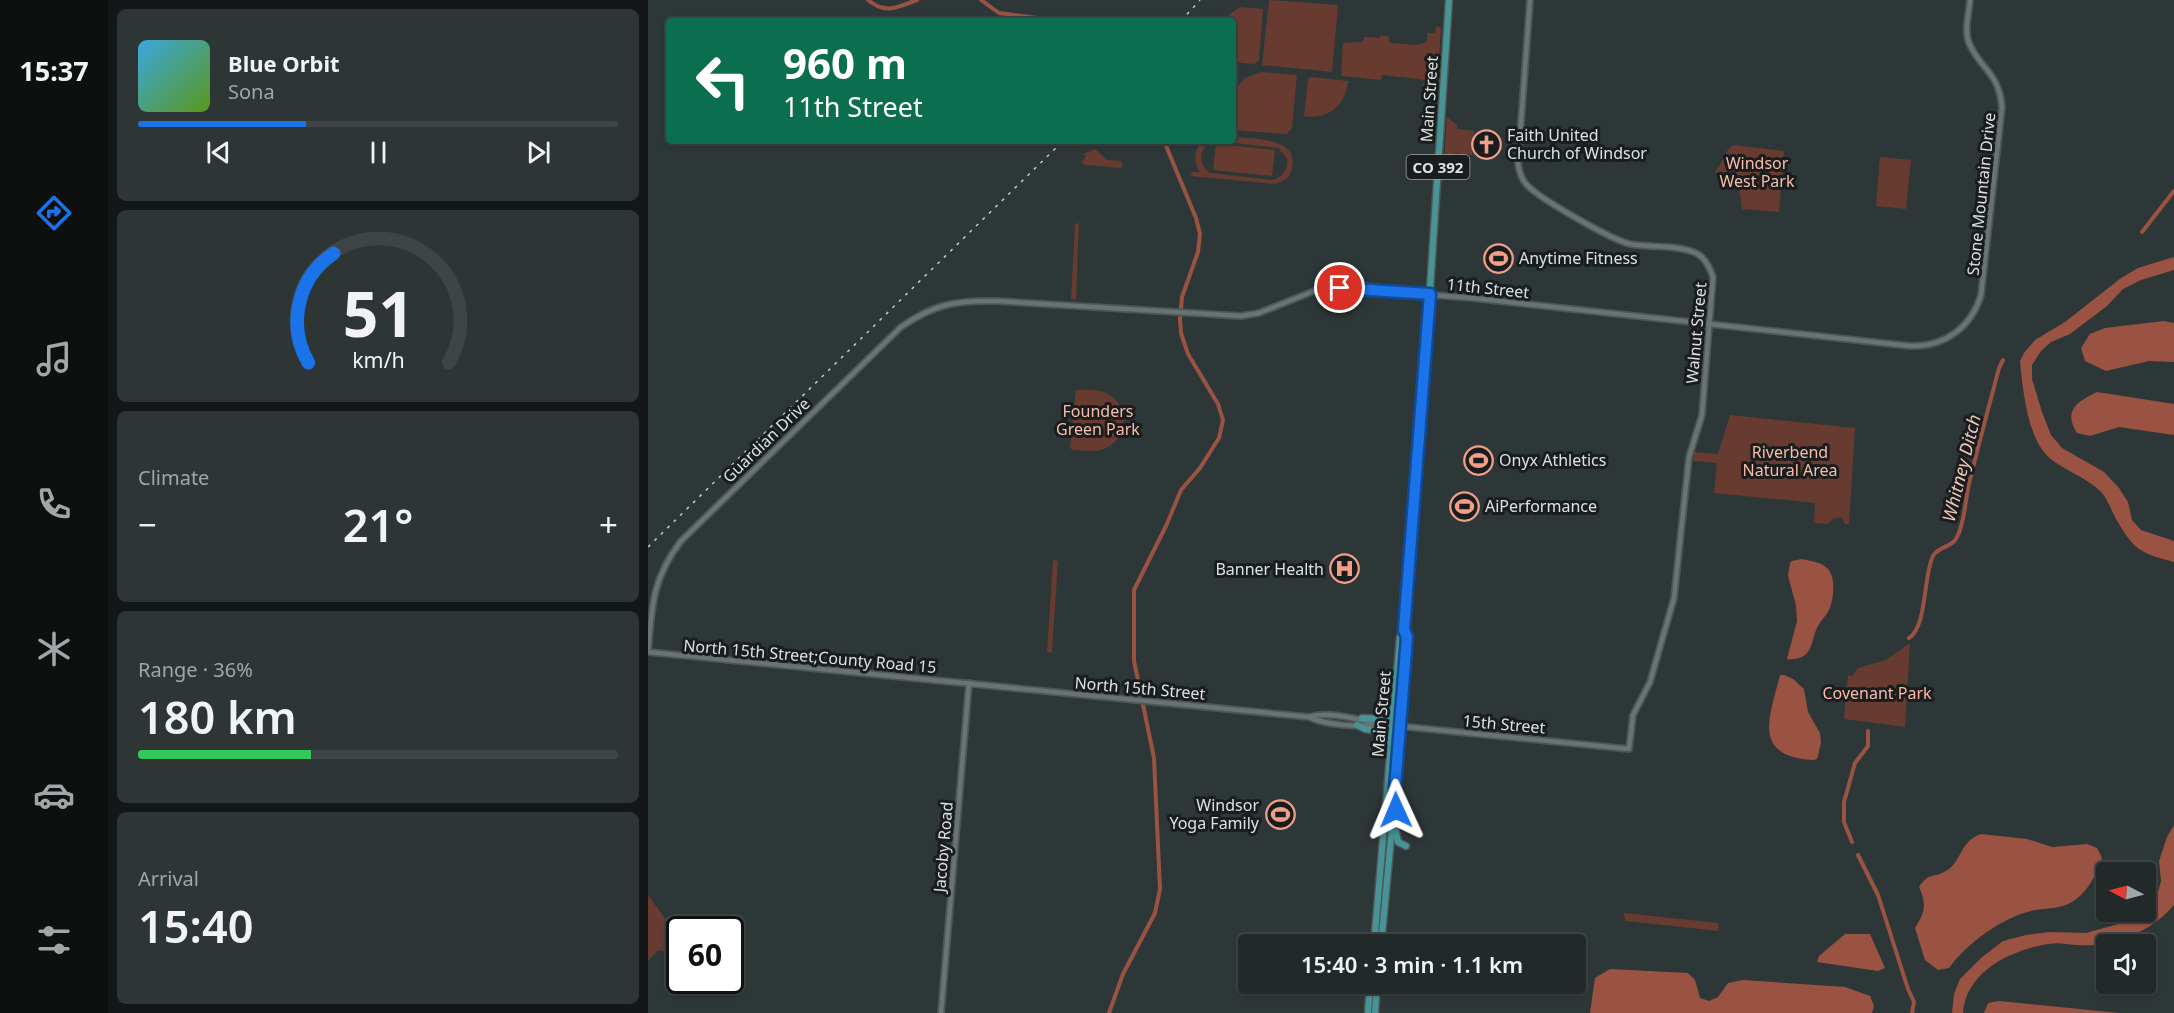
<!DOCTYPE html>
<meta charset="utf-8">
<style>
body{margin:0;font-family:"Noto Sans",sans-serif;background:#2e3535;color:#f1f3f6;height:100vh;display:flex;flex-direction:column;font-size:22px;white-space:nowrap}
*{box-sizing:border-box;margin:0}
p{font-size:20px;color:#a2a6a8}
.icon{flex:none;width:33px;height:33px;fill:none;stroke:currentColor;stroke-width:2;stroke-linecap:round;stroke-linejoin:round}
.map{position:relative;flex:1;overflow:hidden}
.side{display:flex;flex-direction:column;gap:9px;padding:9px;background:#131717;width:540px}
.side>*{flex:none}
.guide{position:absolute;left:18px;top:18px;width:570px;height:126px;border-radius:6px;box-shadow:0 2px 4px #0004,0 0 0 2px #3f4546;background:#0b6e4f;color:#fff;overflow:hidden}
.needle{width:39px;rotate:276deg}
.buttons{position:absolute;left:1448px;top:862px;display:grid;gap:12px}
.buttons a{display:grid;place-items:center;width:60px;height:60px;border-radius:6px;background:#222929;box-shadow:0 2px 4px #0004,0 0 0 2px #3f4546;font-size:30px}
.speed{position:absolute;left:18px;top:916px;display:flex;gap:12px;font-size:30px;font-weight:700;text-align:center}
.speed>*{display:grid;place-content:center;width:78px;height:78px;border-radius:50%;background:#222929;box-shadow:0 2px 4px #0004,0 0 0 2px #3f4546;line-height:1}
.speed .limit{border:3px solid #111;border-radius:9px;background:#fff;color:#111}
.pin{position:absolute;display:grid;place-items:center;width:51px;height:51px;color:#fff;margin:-26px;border:3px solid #fff;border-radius:50%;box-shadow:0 2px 6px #0007}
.me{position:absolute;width:66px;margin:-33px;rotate:359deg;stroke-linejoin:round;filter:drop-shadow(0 0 4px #0008)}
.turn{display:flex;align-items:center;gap:21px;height:126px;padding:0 18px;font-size:27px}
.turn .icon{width:78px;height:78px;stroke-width:2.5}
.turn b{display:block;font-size:42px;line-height:51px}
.big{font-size:45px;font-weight:600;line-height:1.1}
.side .tile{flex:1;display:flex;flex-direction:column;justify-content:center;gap:9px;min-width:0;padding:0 21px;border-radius:9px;background:#2e3535}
.side .dial{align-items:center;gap:0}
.dial svg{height:156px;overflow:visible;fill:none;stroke:#3f4546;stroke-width:7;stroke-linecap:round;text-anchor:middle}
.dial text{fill:#f1f3f6;stroke:none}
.song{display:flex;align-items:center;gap:18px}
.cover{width:72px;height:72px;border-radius:9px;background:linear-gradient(135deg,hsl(200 70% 55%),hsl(90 70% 35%))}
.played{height:6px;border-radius:3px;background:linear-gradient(90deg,#1a73e8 35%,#3f4546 35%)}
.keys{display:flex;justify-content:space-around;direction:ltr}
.heat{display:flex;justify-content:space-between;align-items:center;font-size:33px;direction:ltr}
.charge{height:9px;border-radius:4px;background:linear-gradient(90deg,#34c759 36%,#3f4546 0)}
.trip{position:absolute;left:590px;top:934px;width:348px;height:60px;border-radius:6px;background:#222929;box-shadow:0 2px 4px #0004,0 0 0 2px #3f4546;font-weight:600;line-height:60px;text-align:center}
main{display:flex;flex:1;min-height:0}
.tab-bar{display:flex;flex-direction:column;width:108px;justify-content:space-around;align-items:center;background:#0e1010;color:#a2a6a8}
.tab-bar .icon{width:42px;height:42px}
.tab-bar .selected{color:#1a73e8}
.tab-bar b{font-size:27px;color:#f1f3f6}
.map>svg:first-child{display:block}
.green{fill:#673b30;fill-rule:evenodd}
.water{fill:#9a5342}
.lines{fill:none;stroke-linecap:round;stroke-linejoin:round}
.canal{stroke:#9a5342;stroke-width:4}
.minor-casing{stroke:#4d5555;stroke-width:8}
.major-casing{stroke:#4d5555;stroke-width:9}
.minor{stroke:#697373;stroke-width:4.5}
.major{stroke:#479497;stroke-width:6}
.rail{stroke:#c6cccc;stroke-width:1.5;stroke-dasharray:3 6;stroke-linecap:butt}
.route-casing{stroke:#114b97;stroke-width:15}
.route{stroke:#1a73e8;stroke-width:10}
.labels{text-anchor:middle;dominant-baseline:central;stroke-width:6;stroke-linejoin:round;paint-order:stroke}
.shield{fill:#191d1d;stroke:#a2a6a6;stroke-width:1.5}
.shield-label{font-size:15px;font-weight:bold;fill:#dce1e1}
.street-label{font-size:16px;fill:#dce1e1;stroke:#191d1d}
.poi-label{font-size:16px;fill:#dce1e1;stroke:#191d1d;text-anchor:start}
.park-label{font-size:16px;fill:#fabbaa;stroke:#191d1d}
.water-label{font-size:18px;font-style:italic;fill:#f1c6bb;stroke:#191d1d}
</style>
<main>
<nav class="tab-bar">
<b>15:37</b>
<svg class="icon selected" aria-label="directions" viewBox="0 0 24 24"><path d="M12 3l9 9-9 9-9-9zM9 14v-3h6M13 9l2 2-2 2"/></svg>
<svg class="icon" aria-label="music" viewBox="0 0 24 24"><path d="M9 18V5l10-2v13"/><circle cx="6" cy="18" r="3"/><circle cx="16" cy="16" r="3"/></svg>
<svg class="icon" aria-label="phone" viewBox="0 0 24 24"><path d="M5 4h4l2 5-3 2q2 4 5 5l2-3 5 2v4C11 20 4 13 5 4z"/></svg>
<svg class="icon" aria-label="climate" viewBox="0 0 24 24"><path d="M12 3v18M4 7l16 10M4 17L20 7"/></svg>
<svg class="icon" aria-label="car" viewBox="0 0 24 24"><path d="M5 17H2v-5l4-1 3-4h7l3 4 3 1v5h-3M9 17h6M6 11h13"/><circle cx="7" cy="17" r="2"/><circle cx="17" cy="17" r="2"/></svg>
<svg class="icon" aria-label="filters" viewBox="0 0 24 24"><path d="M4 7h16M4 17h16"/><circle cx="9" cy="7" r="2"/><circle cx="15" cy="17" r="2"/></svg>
</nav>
<section class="side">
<div class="tile">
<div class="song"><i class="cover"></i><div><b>Blue Orbit</b><p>Sona</p></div></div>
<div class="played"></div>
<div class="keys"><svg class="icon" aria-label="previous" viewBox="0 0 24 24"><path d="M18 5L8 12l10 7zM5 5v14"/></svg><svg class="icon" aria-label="pause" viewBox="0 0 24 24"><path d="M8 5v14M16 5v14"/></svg><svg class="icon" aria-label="next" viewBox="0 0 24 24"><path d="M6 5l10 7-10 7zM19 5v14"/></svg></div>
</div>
<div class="tile dial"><svg viewBox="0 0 100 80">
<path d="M14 69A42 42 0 1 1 86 69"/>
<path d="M14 69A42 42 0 0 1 27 13" stroke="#1a73e8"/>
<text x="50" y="56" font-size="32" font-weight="700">51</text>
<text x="50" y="72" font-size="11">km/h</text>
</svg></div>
<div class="tile"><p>Climate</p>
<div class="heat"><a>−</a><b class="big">21°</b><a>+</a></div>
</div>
<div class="tile"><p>Range · 36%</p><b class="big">180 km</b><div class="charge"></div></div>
<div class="tile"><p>Arrival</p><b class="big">15:40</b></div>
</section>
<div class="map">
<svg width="1526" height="1013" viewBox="0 0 1526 1013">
<rect width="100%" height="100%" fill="#2e3737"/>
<!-- green -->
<g class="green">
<polygon points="621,0 690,5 684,72 614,65"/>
<polygon points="592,7 615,9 611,60 607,64 585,62 585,21 572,21"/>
<polygon points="788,26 793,28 789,86 774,85 778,80 734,75 733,80 693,76 695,43 715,42 716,37 732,38 732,35 741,36 741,43 768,45 779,42 779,33 787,33"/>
<polygon points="614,72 649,75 644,128 639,134 585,130 585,92 597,78"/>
<path d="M663 77 700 81C698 105 680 120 656 116L660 79Z"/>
<polygon points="799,117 809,125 809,129 826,131 824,155 807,153 806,157 796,162"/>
<path d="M585 137C605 139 655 137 643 171 641 179 634 182 626 184L543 176 544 172H552C545 162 546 152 553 142L585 141ZM569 141 630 148 639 158C641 169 635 177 624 180L562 173C548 162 551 144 569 141Z"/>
<polygon points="568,144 627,150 624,176 565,170"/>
<path d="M1085 145 1136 151 1131 212 1094 209 1091 187H1078L1067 171C1075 164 1076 151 1085 145Z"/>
<polygon points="447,149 459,160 473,161 475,164 473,168 437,165 434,163 438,156 435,154"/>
<polygon points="1232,157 1263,160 1258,209 1228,206"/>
<polygon points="431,223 428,299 423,300 427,224"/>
<path d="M428 390C438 389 451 389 460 394 484 407 479 443 453 450 444 452 434 450 425 450L422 448Z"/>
<path d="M1082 415 1207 428 1201 524H1197L1194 518C1187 517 1184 519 1180 524L1166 523 1167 503 1066 493 1069 463 1045 461 1046 452 1070 454Z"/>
<polygon points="405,560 410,561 404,653 399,652"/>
<polygon points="1262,643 1257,727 1196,719 1200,675 1204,676 1210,668 1238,660"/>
<polygon points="0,895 31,938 31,950 28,953 10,950 0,961"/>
<polygon points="975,913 1071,923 1070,931 978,921"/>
</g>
<!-- water -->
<g class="water">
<path d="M1526 257V270L1493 280 1475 289 1459 306 1422 334 1403 342 1393 351 1384 365V379L1394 412 1403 435 1414 448 1456 472 1471 488 1480 502 1484 520 1493 530 1526 541V562C1491 553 1485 549 1467 517 1463 509 1459 499 1454 493 1440 478 1420 472 1404 460 1379 441 1375 390 1372 361L1376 353 1387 340 1417 322 1473 278 1490 268Z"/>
<polygon points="1516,321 1526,323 1526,362 1501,361 1458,371 1437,361 1433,348 1442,334 1457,328"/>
<path d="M1449 392 1526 404V435L1471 427 1442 436 1429 433C1415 410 1429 402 1449 392Z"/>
<path d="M1154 559C1162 561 1174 562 1180 569 1188 578 1186 599 1181 610 1178 616 1173 620 1170 626 1165 634 1165 649 1157 655 1152 659 1144 660 1139 659L1149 621 1148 605 1140 576 1142 563 1144 561Z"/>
<path d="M1132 675H1136L1145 679 1156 689 1160 712 1172 733 1173 743 1169 759 1165 760C1104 756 1121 719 1132 675Z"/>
<path d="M1526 825V905C1513 921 1493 933 1473 940 1460 945 1442 946 1428 945 1418 944 1410 942 1400 944 1363 950 1318 971 1315 1013H1304L1306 994 1312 979 1333 958 1355 941 1378 935 1402 932 1438 933 1481 921 1497 912 1510 892 1513 881 1511 861 1519 837Z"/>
<path d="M1333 834 1379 839 1404 847 1439 844 1449 848 1454 858C1449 873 1441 890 1427 900 1415 909 1401 908 1387 910 1356 916 1319 943 1301 968L1290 970 1277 960 1267 928C1277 912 1279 905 1271 887 1282 871 1285 879 1298 871 1313 863 1312 841 1333 834Z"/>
<polygon points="1197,934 1222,934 1237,968 1230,971 1169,962 1171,956"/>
<polygon points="962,969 1040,973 1047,980 1052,998 1061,1001 1070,997 1080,983 1095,980 1197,987 1222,996 1226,1006 1224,1013 942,1013 947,978"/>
<polygon points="1351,1001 1471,1013 1336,1013 1340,1003"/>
</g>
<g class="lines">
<!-- canal -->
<g class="canal">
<path d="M220 0C238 15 250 7 269 0"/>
<polyline points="333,0 351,13 412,21"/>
<polyline points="1494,232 1526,191"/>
<path d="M1261 638C1279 627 1275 577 1285 556 1290 546 1304 548 1309 537 1317 522 1317 500 1321 484 1330 445 1341 407 1351 368L1355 360"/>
<polyline points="1204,842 1196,822 1196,802 1207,763 1220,746 1220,731"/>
<polyline points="1210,855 1230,895 1260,989 1266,1002 1264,1013"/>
<polyline points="461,1013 475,974 507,913 512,889 506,758 486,661 486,590 518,526 533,490 552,468 571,438 575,420 570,404 540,354 533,333 532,319 534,297 550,252 552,234 548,218 516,141"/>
</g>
<defs>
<g id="minor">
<path d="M0 652 661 717C687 710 715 722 740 725L981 749 985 715 1002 682 1026 598 1041 457 1054 415 1065 277C1062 268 1058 259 1050 254 1030 244 1003 248 982 244 964 240 890 198 878 184 873 178 871 171 870 163L882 0"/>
<path d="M0 652C4 606 4 579 33 541L253 327C286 304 309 300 349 301L593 316 611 313 666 291 692 288 824 298 1262 346C1296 347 1323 328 1333 295L1354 107C1351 72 1332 69 1321 43 1316 31 1321 13 1322 0"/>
<path d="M661 717C674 724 715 729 728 723"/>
<polyline points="293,1013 321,683"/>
</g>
<g id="major">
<polyline points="714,718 736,719 743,715 744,708"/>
<polyline points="709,725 717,729 738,732 741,743"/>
<polyline points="747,828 750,842 758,846"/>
<polyline points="726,945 752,637 756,630"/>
<polyline points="733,945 754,721 759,637 756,630 782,289 801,0"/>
<polyline points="720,1013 722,984"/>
<polyline points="727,1013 729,984"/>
</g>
</defs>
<!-- minor casing -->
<use href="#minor" class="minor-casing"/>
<!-- major casing -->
<use href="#major" class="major-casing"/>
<!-- minor -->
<use href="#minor" class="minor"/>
<!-- major -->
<use href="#major" class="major"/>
<!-- rail -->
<g class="rail">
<polyline points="533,21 552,0"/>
<polyline points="0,547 415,141"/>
</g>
</g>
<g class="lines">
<defs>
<polyline id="route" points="692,288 782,294 756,630 759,637 746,801 748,810"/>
</defs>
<!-- route casing -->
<use href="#route" class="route-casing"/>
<!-- route -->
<use href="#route" class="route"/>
</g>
<!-- icons -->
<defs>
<symbol id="church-ring" viewBox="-11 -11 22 22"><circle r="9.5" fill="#191d1d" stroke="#f49e88" stroke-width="1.5"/><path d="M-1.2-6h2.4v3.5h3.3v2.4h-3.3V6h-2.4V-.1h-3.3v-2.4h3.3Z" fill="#f49e88"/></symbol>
<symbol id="stadium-ring" viewBox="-11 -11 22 22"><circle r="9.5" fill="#191d1d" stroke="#f49e88" stroke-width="1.5"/><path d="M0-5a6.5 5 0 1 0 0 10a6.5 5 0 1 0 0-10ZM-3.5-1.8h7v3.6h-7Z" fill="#f49e88"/></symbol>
<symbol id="hospital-ring" viewBox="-11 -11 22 22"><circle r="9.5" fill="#191d1d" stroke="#f49e88" stroke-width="1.5"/><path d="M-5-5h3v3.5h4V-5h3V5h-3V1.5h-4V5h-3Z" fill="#f49e88"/></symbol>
</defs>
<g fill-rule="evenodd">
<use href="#church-ring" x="822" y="128" width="33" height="33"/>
<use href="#stadium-ring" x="834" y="242" width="33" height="33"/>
<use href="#stadium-ring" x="814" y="444" width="33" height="33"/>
<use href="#stadium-ring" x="800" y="490" width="33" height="33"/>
<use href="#hospital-ring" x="680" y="552" width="33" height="33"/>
<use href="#stadium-ring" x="616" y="798" width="33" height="33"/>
</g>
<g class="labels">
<!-- shield labels -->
<rect class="shield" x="758.5" y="155" width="63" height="24" rx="4.5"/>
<g class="shield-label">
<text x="790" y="167">CO 392</text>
</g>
<!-- street labels -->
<g class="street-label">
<text transform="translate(781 99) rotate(-86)">Main Street</text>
<text transform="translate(1333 194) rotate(-84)">Stone Mountain Drive</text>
<text transform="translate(840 288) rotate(6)">11th Street</text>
<text transform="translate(1048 333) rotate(-85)">Walnut Street</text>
<text transform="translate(118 440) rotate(-44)">Guardian Drive</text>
<text transform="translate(162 656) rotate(5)">North 15th Street;County Road 15</text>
<text transform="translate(492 688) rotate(5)">North 15th Street</text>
<text transform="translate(733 714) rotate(-85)">Main Street</text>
<text transform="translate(856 724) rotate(5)">15th Street</text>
<text transform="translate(295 847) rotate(-85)">Jacoby Road</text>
</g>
<!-- poi labels -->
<g class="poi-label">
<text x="859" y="135">Faith United<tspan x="859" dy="18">Church of Windsor</tspan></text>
<text x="871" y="258">Anytime Fitness</text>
<text x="851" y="460">Onyx Athletics</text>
<text x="837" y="506">AiPerformance</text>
<text x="676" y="569" text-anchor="end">Banner Health</text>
<text x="611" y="805" text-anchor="end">Windsor<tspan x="611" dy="18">Yoga Family</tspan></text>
</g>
<!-- park labels -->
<g class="park-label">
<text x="1109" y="163">Windsor<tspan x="1109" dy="18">West Park</tspan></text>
<text x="450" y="411">Founders<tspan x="450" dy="18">Green Park</tspan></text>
<text x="1142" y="452">Riverbend<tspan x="1142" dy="18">Natural Area</tspan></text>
<text x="1229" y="693">Covenant Park</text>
</g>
<!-- water labels -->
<g class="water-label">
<text transform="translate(1313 468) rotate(-76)">Whitney Ditch</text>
</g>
</g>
</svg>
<div class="buttons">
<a><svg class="needle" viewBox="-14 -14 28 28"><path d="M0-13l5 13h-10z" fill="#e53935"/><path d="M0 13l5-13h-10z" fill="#a2a6a8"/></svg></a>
<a><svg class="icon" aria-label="sound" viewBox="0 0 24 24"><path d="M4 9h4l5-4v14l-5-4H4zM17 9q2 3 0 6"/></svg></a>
</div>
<div class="speed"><div class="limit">60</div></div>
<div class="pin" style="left:692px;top:288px;background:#d93025"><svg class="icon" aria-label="arrive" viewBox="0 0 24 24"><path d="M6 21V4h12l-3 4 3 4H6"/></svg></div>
<svg class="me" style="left:748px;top:810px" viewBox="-20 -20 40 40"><path d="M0-17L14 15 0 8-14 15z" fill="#1a73e8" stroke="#fff" stroke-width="4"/></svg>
<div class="trip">15:40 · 3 min · 1.1 km</div>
<div class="guide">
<div class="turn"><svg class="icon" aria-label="left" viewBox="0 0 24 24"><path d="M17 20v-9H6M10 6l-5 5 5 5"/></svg><div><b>960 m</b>11th Street</div></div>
</div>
</div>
</main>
